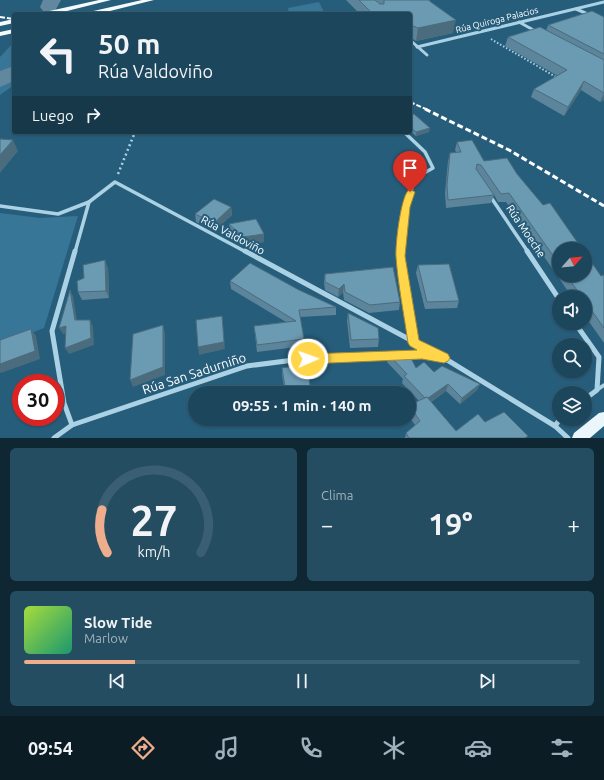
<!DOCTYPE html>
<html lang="es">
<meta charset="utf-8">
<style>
body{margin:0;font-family:Ubuntu,sans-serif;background:#254d62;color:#f1f3f6;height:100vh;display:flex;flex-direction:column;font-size:15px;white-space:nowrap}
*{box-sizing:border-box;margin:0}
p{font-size:13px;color:#a0b1bb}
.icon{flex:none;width:22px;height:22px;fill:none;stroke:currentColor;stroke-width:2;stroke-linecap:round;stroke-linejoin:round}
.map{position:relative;height:438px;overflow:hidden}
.panel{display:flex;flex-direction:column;gap:10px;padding:10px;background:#0f2633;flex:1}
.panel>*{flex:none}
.guide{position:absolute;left:12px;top:12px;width:400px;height:122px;border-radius:4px;box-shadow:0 1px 3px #0004,0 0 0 1px #3a5e72;background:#1c465c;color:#f1f3f6;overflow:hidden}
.needle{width:26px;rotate:63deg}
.controls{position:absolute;left:552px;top:242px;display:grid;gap:8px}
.controls a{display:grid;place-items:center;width:40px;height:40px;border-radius:50%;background:#1c465c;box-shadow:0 1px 3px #0004,0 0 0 1px #3a5e72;font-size:20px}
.speed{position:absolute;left:12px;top:374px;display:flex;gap:8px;font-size:20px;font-weight:700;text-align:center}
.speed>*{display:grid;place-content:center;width:52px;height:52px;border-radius:50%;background:#1c465c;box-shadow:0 1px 3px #0004,0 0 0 1px #3a5e72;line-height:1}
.speed .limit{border:6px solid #d22;background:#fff;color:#111}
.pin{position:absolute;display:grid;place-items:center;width:34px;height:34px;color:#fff;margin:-41px -17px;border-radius:50% 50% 50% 0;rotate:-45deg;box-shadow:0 0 4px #0007}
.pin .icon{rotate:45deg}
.me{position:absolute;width:44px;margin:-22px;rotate:88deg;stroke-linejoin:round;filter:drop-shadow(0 0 3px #0008)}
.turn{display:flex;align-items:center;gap:14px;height:84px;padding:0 20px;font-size:18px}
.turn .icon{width:52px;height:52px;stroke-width:2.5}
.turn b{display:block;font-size:28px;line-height:34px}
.then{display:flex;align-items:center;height:38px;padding:0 20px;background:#0003;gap:8px;font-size:15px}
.big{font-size:30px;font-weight:700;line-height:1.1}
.panel .widget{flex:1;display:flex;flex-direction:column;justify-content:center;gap:6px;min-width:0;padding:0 14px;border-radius:6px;background:#254d62}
.panel .dial{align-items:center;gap:0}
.dial svg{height:104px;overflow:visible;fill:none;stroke:#3a5e72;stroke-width:7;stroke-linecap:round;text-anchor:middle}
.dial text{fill:#f1f3f6;stroke:none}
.song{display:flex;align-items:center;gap:12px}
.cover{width:48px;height:48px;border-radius:6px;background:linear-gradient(135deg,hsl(80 70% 55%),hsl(160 70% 35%))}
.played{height:4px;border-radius:2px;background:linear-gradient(90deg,#eead8d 20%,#3a5e72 20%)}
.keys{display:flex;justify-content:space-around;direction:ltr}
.heat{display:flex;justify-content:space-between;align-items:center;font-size:22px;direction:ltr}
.panel .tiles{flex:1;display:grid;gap:10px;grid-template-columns:1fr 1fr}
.widget:last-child{grid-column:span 2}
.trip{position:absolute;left:188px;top:386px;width:228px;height:40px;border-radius:20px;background:#1c465c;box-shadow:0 1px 3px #0004,0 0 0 1px #3a5e72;font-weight:700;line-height:40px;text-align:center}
.dock{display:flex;height:64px;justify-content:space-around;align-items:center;background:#0b1c25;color:#a0b1bb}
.dock .icon{width:28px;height:28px}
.dock .current{color:#eead8d}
.dock b{font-size:18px;color:#f1f3f6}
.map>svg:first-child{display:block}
.green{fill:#377697}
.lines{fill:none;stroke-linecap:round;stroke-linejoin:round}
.river{fill:#61889e;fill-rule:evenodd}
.path-far1{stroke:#abd1e4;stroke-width:2;stroke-dasharray:1.5 2;stroke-linecap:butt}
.path{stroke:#abd1e4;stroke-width:2.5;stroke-dasharray:2 3;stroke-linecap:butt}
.service{stroke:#abd1e4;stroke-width:3.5}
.minor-far2{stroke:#abd1e4;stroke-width:3}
.minor-far1{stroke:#abd1e4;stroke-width:3.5}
.minor{stroke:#abd1e4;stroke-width:5}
.primary{fill:#eaf5fc;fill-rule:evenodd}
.trunk{fill:#f4fafe;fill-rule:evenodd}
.rail-far1{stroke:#fff;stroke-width:2;stroke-dasharray:5 2;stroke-linecap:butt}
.rail{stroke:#fff;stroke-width:3;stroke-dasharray:6 3;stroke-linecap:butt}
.wall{fill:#5c849a}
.shaded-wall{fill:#4b6c7d}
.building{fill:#6b9ab3;stroke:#4b6c7d}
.route{fill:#ffd54a;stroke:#a68a30}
.labels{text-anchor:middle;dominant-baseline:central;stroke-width:4;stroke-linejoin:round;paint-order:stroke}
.far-street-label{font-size:9px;fill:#fff;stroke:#265d7b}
.street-label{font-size:11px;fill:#fff;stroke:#265d7b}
.near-street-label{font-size:13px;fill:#fff;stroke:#265d7b}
</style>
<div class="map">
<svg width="604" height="438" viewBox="0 0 604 438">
<rect width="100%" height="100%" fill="#265d7b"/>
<!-- green -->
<g class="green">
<polygon points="319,2 325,14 289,14 288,8"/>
<polygon points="14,42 14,85 0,95 0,57"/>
<polygon points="0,213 40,218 78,216 44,328 0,345"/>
</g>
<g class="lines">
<!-- river -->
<g class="river">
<polygon points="43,0 61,0 55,11 49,12 43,11 40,7"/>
<polygon points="14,66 14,81 0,87 0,71"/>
</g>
<!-- path-far1 -->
<polyline class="path-far1" points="491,39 556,77 555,78"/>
<!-- path -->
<polyline class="path" points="118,174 135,132"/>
<!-- service -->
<polyline class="service" points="597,390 604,385"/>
<!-- minor-far2 -->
<g class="minor-far2">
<polyline points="576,9 590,15"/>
<polyline points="519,22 537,32"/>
<polyline points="410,40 427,55"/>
<polyline points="417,47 604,2"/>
</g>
<!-- minor-far1 -->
<g class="minor-far1">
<polyline points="490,196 528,252"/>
<polyline points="0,206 58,214 89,202"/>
<polyline points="75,252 89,202 115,182 246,252"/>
<polyline points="400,252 406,207 415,178 433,168 425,152 404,132"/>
</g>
<!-- minor -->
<g class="minor">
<polyline points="245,251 444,358 555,426 568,438"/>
<polyline points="401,251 400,256 414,343"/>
<polyline points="527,251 559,299"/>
<polyline points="575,323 599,357 597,390 585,399"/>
<polyline points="72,425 64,403 52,331 75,251"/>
<polyline points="555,426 560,419"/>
<polyline points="54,438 72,425 247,366 294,360 422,355 439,357"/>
</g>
<!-- primary -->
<polygon class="primary" points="604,412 604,426 590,438 572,438 574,433 599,413"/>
<!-- trunk -->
<g class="trunk">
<polygon points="99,0 111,0 55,14 41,14 45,12"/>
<polygon points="142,0 154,0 98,14 85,14 89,12"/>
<polygon points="14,19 14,23 0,26 0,22"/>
<polygon points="14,29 14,33 0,36 0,32"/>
</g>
<!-- rail-far1 -->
<g class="rail-far1">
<polyline points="0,17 14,19"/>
<polyline points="410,102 428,110"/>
</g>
<!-- rail -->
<polyline class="rail" points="425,109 509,150 604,206"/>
</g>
<!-- wall -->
<g class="wall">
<polygon points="346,0 430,0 430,1 453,33 416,41 410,37 410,14 360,14"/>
<polygon points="604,17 604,100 600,102 581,90 564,116 531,97 534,89 558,76 505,46 508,37 546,31 548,25"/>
<polygon points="410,115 429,132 416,136 410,131"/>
<polygon points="457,142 484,161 559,249 559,275 601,276 604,275 604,343 585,316 585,297 572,297 506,202 498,202 494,195 491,203 446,208 445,193 448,161 450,153 456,152 455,150"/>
<polygon points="231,207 232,215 215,230 196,222 195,214"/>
<polygon points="229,224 264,234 264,242 244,245 230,232"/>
<polygon points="418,265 459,301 457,308 425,309 416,273"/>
<polygon points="108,268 109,298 82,300 78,292 84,278"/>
<polygon points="325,274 400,302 399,310 369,313 344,300 343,292 338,297 325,290 324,282"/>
<polygon points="230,281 299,290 336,307 336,315 300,317 304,339 304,346 257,352 254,326 286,322 231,289"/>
<polygon points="348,313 379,339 378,347 350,348 347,321"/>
<polygon points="389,355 416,368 480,384 477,390 460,404 446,391 431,402 456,431 485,422 527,438 405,438 406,433 415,425 409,417 409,405 419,401 402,383 403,379 387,362"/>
<polygon points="282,368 311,393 285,393 282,375"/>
</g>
<!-- shaded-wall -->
<g class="shaded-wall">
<polygon points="456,20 453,33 416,41 418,28"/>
<polygon points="584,81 581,90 564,116 568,107"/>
<polygon points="604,93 604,100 600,102"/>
<polygon points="430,128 429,132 416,136 416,132"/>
<polygon points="13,140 18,151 0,173 0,155"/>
<polygon points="231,207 232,215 215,230 214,223"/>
<polygon points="264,234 264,242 244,245 243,237"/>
<polygon points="105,260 108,268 109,298 106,291"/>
<polygon points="344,284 343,292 338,297 339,289"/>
<polygon points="70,290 73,296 78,327 75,320"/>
<polygon points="222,316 225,349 199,355 198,347"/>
<polygon points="90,320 93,327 94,345 69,354 65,348"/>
<polygon points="163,325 165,333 165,375 133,387 130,380"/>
<polygon points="66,326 69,333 63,334 59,328"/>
<polygon points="31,329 36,336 40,359 1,373 0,372 0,364"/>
<polygon points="448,384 446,391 424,406 426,400"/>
<polygon points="480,384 477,390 460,404 462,398"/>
</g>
<!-- building -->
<g class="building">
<polygon points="359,0 375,0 380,4 384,4 384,0 428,0 456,20 418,28 411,25 410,26 410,14 373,14"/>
<polygon points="592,11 604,17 604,54 548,25"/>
<polygon points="540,27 604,60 604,93 584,81 568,107 534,89 567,70 508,37"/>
<polygon points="414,114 430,128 416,132 410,127 410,115"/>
<polygon points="0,139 13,140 0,155"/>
<polygon points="472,140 484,161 507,158 517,174 543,205 550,203 582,249 559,249 559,264 509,193 501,194 481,165 477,164 476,169 494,195 448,200 447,185 450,153 461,152 457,142"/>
<polygon points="214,199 231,207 214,223 195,214"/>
<polygon points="256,219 264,234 243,237 229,224"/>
<polygon points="585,253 601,276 604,275 604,328 585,301 585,297 582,297 566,275 585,275"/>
<polygon points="105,260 106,291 78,292 77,281 84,278 83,265"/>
<polygon points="250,263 299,290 336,307 299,310 304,339 257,345 254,326 296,321 230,281"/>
<polygon points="449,264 459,301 427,302 418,265"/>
<polygon points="393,267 400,302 370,305 345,292 344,284 339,289 325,282 325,274"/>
<polygon points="70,290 75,320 90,320 91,338 65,348 66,326 59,328"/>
<polygon points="348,313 378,328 379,339 351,340"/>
<polygon points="222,316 224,342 198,347 196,320"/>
<polygon points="163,325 163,367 130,380 133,334"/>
<polygon points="31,329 35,351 0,364 0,340"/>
<polygon points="389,355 410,356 416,368 424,362 434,372 442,366 480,384 462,398 448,384 428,398 427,397 425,398 404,376 407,374"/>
<polygon points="307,364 311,393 286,393 282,368"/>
<polygon points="427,397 456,431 478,414 485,422 504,412 528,436 525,438 409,438 406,433 420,421 409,405"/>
</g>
<!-- route -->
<path class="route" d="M410 189 415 192 410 207 405 256 419 340 448 354 450 358 448 361 444 363 422 359 308 364 305 363 303 359 305 356 308 354 417 350 410 346 408 343C404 314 398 285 396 257 395 246 401 192 410 189Z"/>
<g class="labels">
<!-- far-street labels -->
<g class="far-street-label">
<text transform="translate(497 20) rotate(-14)">Rúa Quiroga Palacios</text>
</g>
<!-- street labels -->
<g class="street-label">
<text transform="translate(526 231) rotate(56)">Rúa Moeche</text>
<text transform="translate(233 235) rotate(28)">Rúa Valdoviño</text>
</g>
<!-- near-street labels -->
<g class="near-street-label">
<text transform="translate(194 373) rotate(-18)">Rúa San Sadurniño</text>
</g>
</g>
</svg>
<div class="controls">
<a><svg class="needle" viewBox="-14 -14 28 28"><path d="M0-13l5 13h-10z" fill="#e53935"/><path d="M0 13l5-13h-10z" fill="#a0b1bb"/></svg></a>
<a><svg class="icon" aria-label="sound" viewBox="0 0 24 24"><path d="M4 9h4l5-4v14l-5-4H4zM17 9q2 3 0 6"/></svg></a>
<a><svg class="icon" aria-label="search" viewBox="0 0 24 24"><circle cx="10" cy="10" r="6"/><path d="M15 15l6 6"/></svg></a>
<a><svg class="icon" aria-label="layers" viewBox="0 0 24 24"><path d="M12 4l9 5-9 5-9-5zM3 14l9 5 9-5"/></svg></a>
</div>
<div class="speed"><div class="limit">30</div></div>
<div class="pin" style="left:410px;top:192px;background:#d93025"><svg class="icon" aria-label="arrive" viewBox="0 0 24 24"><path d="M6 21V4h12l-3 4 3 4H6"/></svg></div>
<svg class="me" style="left:308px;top:359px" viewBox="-20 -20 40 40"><circle r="17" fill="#ffd54a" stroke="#fff" stroke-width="3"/><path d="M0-11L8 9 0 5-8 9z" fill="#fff"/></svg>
<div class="trip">09:55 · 1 min · 140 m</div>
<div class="guide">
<div class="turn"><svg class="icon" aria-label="left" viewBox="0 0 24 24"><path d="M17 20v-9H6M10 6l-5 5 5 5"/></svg><div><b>50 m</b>Rúa Valdoviño</div></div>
<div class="then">Luego<svg class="icon" aria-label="right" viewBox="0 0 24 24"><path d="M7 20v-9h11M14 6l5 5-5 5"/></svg></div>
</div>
</div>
<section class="panel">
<div class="tiles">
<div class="widget dial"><svg viewBox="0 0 100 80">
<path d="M14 69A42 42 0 1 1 86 69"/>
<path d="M14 69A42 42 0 0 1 10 36" stroke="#eead8d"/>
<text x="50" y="56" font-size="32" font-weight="700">27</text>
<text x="50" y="72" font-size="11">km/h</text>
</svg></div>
<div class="widget"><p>Clima</p>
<div class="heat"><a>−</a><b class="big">19°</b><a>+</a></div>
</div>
<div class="widget">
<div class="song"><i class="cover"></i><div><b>Slow Tide</b><p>Marlow</p></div></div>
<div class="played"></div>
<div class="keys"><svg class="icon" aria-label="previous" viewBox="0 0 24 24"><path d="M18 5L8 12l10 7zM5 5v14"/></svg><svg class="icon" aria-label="pause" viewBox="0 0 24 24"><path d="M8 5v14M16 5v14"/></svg><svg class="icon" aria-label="next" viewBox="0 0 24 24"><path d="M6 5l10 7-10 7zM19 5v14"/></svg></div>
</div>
</div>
</section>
<nav class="dock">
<b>09:54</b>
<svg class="icon current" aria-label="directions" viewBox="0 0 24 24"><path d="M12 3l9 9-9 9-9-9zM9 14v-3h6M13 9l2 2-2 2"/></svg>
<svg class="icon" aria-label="music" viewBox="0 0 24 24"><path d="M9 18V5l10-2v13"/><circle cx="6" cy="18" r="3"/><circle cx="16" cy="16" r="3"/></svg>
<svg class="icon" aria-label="phone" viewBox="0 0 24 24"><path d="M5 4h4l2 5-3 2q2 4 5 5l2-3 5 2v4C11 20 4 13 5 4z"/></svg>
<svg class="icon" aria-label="climate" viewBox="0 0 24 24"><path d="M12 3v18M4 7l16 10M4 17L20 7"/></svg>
<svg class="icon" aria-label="car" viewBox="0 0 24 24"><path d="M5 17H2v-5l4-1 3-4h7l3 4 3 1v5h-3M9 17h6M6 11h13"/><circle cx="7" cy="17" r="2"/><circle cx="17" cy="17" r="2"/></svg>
<svg class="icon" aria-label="filters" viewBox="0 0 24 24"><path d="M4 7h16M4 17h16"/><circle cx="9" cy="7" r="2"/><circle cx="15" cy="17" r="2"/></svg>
</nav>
